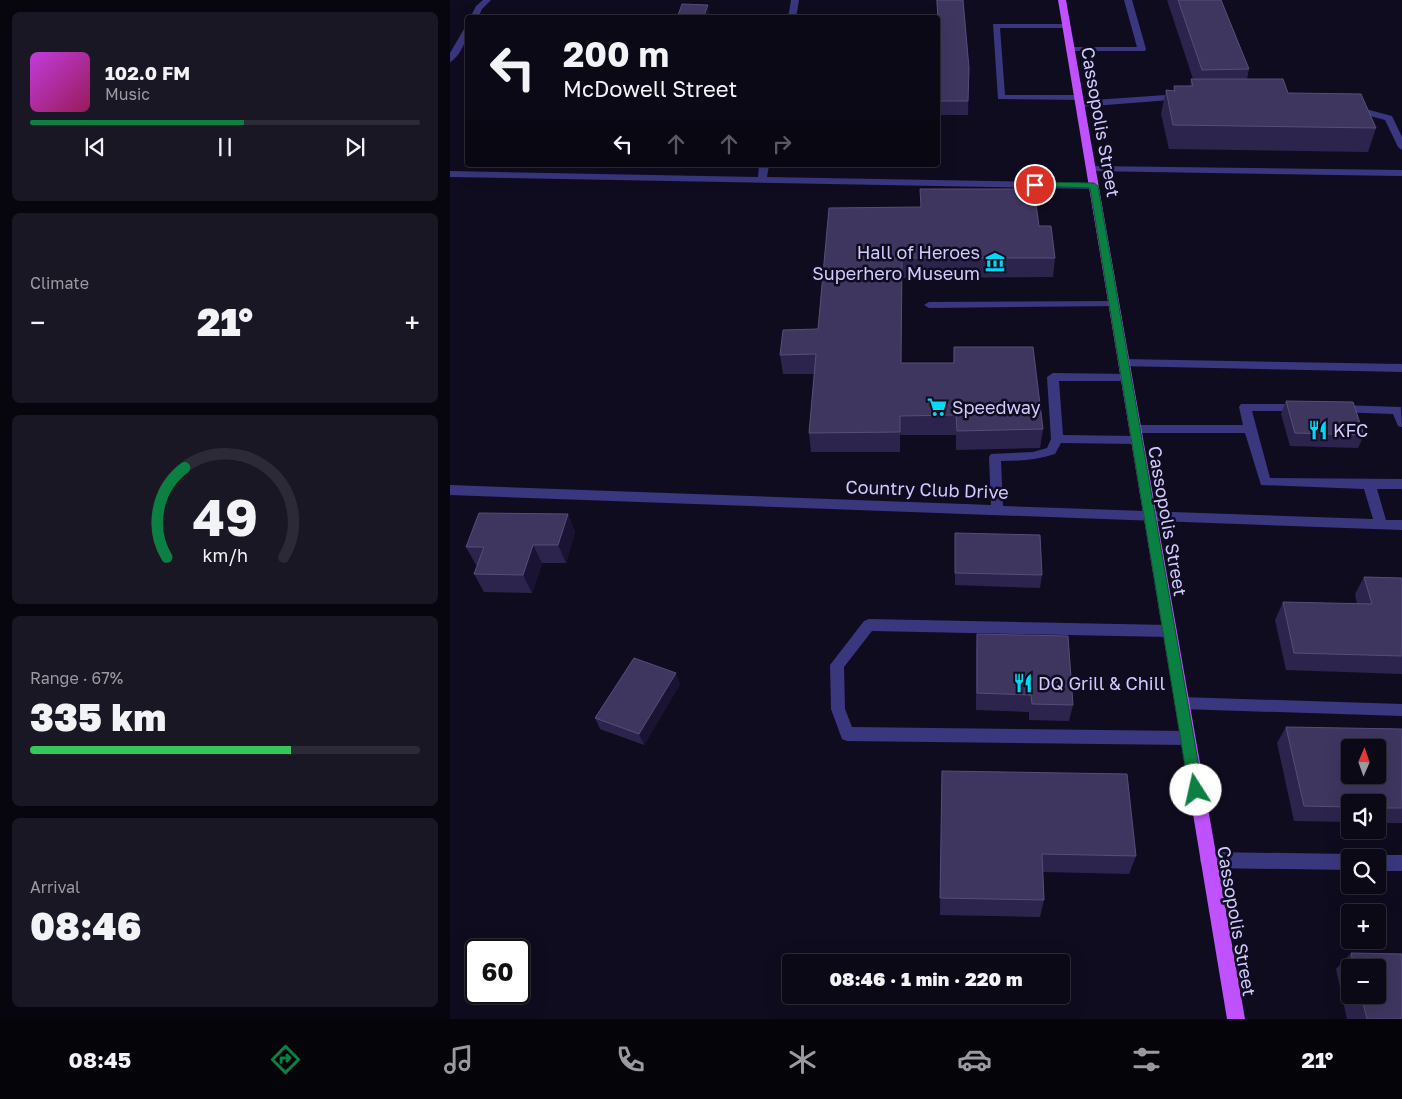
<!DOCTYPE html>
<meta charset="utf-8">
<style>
body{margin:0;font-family:"Golos Text",sans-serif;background:#1a1724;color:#f1f3f6;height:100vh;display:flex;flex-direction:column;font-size:19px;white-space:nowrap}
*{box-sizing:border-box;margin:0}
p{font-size:16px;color:#9a9aa1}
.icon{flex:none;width:28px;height:28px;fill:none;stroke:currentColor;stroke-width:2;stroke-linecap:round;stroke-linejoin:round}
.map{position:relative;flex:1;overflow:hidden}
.details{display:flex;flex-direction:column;gap:12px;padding:12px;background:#07050d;width:450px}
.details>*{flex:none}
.guide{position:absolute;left:15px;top:15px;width:475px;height:152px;border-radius:5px;box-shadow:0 5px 20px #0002,0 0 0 1px #2c2a36;background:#0c0917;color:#f1f3f6;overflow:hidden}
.needle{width:32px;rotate:2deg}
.controls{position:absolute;left:891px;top:739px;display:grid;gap:10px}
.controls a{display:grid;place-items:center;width:45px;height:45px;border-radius:5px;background:#0c0917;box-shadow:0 5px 20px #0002,0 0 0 1px #2c2a36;font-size:25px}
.speed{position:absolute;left:15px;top:939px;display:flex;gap:10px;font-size:25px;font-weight:700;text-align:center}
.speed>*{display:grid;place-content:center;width:65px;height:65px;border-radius:50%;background:#0c0917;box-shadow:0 5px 20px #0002,0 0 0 1px #2c2a36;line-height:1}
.speed .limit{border:2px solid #111;border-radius:8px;background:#fff;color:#111}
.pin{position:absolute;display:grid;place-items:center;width:42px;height:42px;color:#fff;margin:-21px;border:2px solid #fff;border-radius:50%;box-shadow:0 1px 5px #0007}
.me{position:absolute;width:55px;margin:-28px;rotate:350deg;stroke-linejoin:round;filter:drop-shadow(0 0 4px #0008)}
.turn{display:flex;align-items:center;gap:18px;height:105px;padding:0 15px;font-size:22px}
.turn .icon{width:65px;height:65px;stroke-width:2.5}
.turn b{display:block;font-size:35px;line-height:42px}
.lanes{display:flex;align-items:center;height:48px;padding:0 15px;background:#0003;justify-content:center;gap:25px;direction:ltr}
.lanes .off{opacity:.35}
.big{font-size:38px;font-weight:800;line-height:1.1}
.details .tile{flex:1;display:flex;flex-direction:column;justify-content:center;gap:8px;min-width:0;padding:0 18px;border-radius:8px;background:#1a1724}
.details .dial{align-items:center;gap:0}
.dial svg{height:130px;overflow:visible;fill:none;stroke:#2c2a36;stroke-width:7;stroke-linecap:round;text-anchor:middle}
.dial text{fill:#f1f3f6;stroke:none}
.song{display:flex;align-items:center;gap:15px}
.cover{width:60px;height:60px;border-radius:8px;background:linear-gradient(135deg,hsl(290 70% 55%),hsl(330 70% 35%))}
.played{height:5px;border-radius:2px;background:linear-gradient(90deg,#0b8043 55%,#2c2a36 55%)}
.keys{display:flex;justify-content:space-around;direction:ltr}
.heat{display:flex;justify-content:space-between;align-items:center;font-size:28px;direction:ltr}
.charge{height:8px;border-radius:4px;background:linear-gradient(90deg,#34c759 67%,#2c2a36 0)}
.trip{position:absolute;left:332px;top:954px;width:288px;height:50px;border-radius:5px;background:#0c0917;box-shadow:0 5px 20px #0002,0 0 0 1px #2c2a36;font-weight:800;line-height:50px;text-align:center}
.menu{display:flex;height:80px;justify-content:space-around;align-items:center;background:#050409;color:#9a9aa1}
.menu .icon{width:35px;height:35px}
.menu .current{color:#0b8043}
.menu b{font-size:22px;color:#f1f3f6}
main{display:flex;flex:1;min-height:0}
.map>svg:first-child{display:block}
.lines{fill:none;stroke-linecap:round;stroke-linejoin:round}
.minor{fill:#3a377f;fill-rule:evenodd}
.major{fill:#c051ff;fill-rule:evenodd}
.wall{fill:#2d244d;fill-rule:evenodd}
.shaded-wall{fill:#1a1333}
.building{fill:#3f3660;stroke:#564d79;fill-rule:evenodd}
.route{fill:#0b8043;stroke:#07532c}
.labels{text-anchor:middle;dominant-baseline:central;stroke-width:5;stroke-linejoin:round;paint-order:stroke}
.street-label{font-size:18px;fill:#d1caff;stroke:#100c1f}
.poi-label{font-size:18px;fill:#d1caff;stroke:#100c1f;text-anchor:start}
</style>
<main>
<section class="details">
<div class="tile">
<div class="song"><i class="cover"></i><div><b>102.0 FM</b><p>Music</p></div></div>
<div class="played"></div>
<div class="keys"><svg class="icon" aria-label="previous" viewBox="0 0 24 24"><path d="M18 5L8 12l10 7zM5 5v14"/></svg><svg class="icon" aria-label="pause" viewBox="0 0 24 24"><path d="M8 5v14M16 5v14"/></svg><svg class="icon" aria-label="next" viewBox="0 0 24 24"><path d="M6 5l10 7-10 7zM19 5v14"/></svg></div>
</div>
<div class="tile"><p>Climate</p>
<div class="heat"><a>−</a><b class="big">21°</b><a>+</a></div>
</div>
<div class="tile dial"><svg viewBox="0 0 100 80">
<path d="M14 69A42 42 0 1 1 86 69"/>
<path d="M14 69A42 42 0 0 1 25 14" stroke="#0b8043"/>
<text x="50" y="56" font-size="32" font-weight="700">49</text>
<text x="50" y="72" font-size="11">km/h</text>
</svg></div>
<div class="tile"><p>Range · 67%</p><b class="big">335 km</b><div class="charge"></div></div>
<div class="tile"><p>Arrival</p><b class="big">08:46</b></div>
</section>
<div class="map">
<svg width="952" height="1019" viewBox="0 0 952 1019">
<rect width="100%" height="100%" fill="#100c1f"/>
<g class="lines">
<!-- minor -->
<g class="minor">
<polygon points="33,0 41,0 32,9 28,18 20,18 26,6"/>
<polygon points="341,0 349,0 346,18 338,18"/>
<polygon points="674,0 682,0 696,49 695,51 617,51 616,49 620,47 687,47"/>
<polygon points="543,24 619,24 620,26 616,28 550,28 555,95 629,95 633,98 632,100 548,99"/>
<path d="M18 27C18 38 10 57 0 62V53L14 29Z"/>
<polygon points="730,94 734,97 733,99 630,107 626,104 630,101"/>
<polygon points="904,106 942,116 952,137 952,150 948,147 935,120 901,111 900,109"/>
<polygon points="309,165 319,165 317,177 644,183 649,186 644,189 0,177 0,171 308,177"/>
<polygon points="641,166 952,170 952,176 638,171 638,167"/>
<polygon points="664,301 669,304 668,306 479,308 474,305 479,302"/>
<polygon points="674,359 952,364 952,372 670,366 668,363 670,360"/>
<path d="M603 373 680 374 682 377 680 380 676 381H609L613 435 687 436 693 440 687 444 611 443 605 454C587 460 570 461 551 461L553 506 923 519 914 489 811 485 795 433H685L679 429 685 425H793L789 407 791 404H849L853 405 855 408 853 411H802L820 478 952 479V489H927L936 520H952V530L0 495V485L541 505 539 457 541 454 583 452 597 448 601 439 597 377Z"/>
<polygon points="889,405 951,407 952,427 948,426 943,414 885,412 883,409 885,406"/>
<polygon points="419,619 719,625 724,627 726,631 724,635 719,637 422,631 394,667 395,709 402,727 737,731 742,733 744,738 742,743 737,745 397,741 392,739 381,709 380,665 414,621"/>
<polygon points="731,697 952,704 952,716 731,709 726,708 724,703 726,698"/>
<polygon points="758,852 900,854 906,858 900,858 900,870 758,868 752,866 750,860 752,854"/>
<polygon points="928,855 952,855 952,871 928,871 928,858 922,858"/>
</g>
<!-- major -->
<polygon class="major" points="608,0 616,0 795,1019 777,1019"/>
</g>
<!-- wall -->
<g class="wall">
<polygon points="486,0 513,0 519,68 518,115 488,115 488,18"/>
<polygon points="717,0 771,0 799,69 797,79 838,93 926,128 918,152 719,149 711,114 716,90 723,91 724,86 740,86 741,79 743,79"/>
<polygon points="379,208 589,226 605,258 603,277 452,278 451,363 503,363 504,347 593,429 590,448 506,450 506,435 450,435 450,452 361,452 359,433 364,374 333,374 330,355 368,329"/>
<polygon points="836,401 914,435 908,448 840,446 831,414"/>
<polygon points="118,514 125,532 116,563 92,563 82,593 34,592 24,574 27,565 26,565 16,547"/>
<polygon points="505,533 592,575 590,588 505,585"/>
<polygon points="914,577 952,578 952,674 836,670 825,620 833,602 907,604 905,594"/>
<polygon points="527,634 623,705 619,721 579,720 579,712 526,710 526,651"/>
<polygon points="230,684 194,745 150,729 145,718"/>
<polygon points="836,727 952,729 952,823 928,823 928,802 900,802 900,822 844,821 827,743"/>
<polygon points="492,771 686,856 679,874 593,872 594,900 590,917 490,915"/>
<path d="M901 953 952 954V1019H897L886 969ZM900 968H928V995H900Z"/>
</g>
<!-- shaded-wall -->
<g class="shaded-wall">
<polygon points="258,5 260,18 253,18"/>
<polygon points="452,258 452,278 451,382 451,363"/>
<polygon points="118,514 125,532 116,563 108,545"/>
<polygon points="83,545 92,563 82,593 73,575"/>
<polygon points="226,673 230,684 194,745 189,734"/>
</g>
<!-- building -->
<g class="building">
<polygon points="487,0 513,0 519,68 518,101 488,101 488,22"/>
<polygon points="728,0 771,0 799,69 752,70"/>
<polygon points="232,4 258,5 253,18 227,18"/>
<polygon points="741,79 833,79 838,93 911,94 926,128 723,125 716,90 725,91 724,86 743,86"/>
<polygon points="470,189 584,189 589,226 601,226 605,258 452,258 451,363 504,363 504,347 583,347 593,429 507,431 506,415 450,416 450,432 359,433 366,354 330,355 333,330 368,329 379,208 471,207"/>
<polygon points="836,401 903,402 914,435 845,433"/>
<polygon points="29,513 118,514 108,545 83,545 73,575 24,574 34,547 16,547"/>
<polygon points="505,533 590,535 592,575 505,573"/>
<polygon points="914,577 952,578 952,656 844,653 833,602 922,604"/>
<polygon points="527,634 618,636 623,705 582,704 581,695 527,693"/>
<polygon points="184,658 226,673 189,734 145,718"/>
<path d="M836 727 952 729V808H928V802H900V807L854 806ZM900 748H928V775H900Z"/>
<polygon points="492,771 677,774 686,856 592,854 594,900 490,898"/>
<polygon points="901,953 952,954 952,1019 917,1019 911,995 928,995 928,968 904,968"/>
</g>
<!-- route -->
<polygon class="route" points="585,182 644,183 648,186 753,790 751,795 746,797 741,795 739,790 640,188 582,186 581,185"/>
<!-- icons -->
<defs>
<symbol id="museum-bare" viewBox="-9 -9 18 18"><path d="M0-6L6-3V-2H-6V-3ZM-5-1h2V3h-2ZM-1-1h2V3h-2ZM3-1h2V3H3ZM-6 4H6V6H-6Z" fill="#00daf5" stroke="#100c1f" stroke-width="2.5" paint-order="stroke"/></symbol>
<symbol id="supermarket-bare" viewBox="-9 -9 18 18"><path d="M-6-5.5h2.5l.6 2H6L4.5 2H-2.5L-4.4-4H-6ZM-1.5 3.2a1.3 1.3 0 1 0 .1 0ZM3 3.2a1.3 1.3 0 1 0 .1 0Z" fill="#00daf5" stroke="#100c1f" stroke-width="2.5" paint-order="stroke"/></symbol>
<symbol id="restaurant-bare" viewBox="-9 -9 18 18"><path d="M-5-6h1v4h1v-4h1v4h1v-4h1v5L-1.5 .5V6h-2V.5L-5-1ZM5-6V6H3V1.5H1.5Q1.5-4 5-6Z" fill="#00daf5" stroke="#100c1f" stroke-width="2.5" paint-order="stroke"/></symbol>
</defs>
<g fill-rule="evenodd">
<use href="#museum-bare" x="531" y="248" width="28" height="28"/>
<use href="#supermarket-bare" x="473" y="393" width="28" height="28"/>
<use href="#restaurant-bare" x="854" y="416" width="28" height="28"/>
<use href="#restaurant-bare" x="559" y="669" width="28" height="28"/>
</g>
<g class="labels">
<!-- street labels -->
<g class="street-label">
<text transform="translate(651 122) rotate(80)">Cassopolis Street</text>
<text transform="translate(477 489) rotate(2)">Country Club Drive</text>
<text transform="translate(718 521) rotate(80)">Cassopolis Street</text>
<text transform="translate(787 921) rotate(80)">Cassopolis Street</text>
</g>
<!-- poi labels -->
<g class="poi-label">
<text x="530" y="252" text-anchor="end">Hall of Heroes<tspan x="530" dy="21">Superhero Museum</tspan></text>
<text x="502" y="407">Speedway</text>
<text x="883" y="430">KFC</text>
<text x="588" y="683">DQ Grill &amp; Chill</text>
</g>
</g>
</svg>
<div class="controls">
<a><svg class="needle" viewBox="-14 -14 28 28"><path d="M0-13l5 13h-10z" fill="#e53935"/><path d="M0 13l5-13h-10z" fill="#9a9aa1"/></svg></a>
<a><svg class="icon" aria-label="sound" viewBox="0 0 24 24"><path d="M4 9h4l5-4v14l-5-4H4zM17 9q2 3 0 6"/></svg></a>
<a><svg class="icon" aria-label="search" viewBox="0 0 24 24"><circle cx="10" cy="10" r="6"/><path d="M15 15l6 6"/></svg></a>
<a>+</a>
<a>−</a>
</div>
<div class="speed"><div class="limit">60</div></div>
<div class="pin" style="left:585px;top:185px;background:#d93025"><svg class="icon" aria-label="arrive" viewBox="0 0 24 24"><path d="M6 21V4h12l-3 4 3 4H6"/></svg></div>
<svg class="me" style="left:746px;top:790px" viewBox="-20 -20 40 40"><circle r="19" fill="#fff"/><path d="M0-13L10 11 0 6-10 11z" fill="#0b8043"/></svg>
<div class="trip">08:46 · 1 min · 220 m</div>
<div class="guide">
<div class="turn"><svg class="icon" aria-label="left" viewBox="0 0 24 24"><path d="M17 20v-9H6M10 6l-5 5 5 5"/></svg><div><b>200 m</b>McDowell Street</div></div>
<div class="lanes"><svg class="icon" aria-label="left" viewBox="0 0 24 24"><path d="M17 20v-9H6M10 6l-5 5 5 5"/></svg><svg class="icon off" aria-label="ahead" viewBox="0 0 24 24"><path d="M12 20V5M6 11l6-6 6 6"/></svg><svg class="icon off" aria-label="ahead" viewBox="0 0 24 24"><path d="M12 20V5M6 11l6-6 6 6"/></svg><svg class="icon off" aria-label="right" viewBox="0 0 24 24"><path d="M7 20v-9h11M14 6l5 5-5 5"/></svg></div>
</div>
</div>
</main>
<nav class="menu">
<b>08:45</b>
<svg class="icon current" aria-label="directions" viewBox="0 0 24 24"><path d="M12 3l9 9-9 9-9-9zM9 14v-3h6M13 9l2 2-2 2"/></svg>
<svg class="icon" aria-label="music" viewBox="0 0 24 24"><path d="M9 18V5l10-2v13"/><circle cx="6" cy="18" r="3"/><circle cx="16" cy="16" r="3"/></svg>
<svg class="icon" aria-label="phone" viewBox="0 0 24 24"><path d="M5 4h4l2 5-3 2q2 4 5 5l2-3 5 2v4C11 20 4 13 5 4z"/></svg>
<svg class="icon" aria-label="climate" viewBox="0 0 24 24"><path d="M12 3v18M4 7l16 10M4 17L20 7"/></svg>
<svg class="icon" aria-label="car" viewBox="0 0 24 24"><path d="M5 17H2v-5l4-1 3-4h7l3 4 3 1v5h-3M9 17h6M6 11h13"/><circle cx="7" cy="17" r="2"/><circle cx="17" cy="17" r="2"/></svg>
<svg class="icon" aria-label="filters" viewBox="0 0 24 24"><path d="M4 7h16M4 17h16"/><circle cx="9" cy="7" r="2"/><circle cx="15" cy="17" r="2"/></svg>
<b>21°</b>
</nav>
